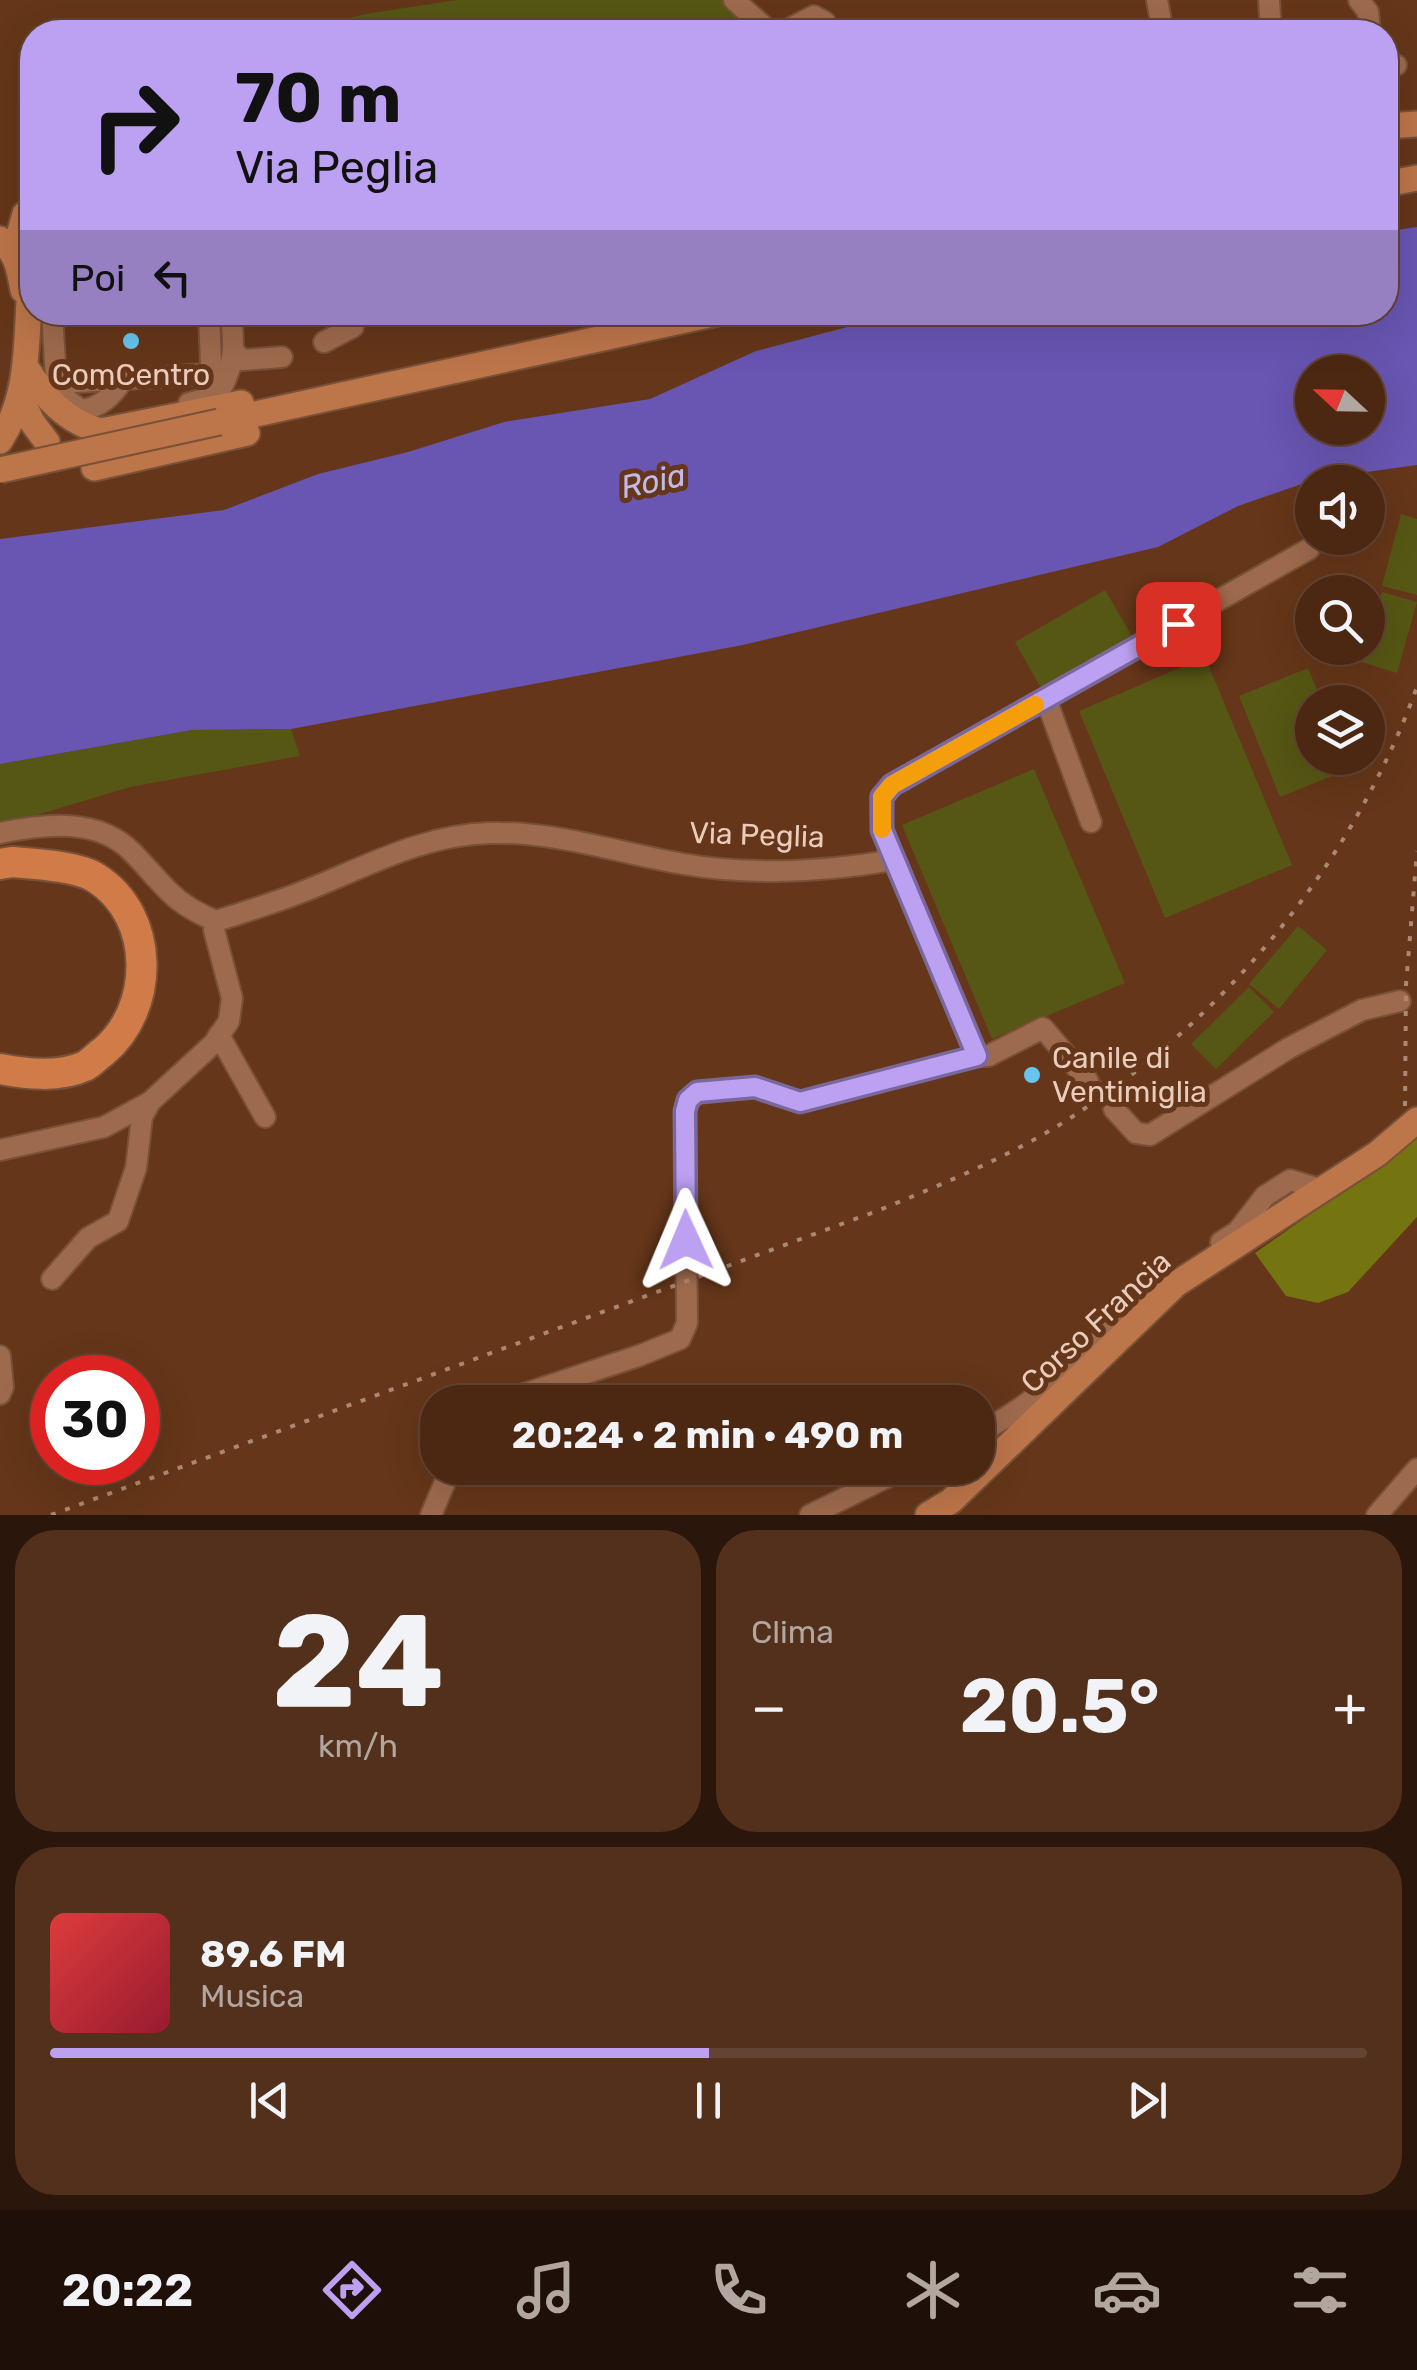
<!DOCTYPE html>
<html lang="it">
<meta charset="utf-8">
<style>
body{margin:0;font-family:Rubik,sans-serif;background:#53301c;color:#f1f3f6;height:100vh;display:flex;flex-direction:column;font-size:38px;white-space:nowrap}
*{box-sizing:border-box;margin:0}
p{font-size:32px;color:#b2a6a0}
.icon{flex:none;width:55px;height:55px;fill:none;stroke:currentColor;stroke-width:2;stroke-linecap:round;stroke-linejoin:round}
.map{position:relative;height:1515px;overflow:hidden}
.side{display:flex;flex-direction:column;gap:15px;padding:15px;background:#2a160a;flex:1}
.side>*{flex:none}
.top-card{position:absolute;left:20px;top:20px;width:1378px;height:305px;border-radius:40px;box-shadow:0 10px 40px #0002,0 0 0 2px #634433;background:#bca0f2;color:#111;overflow:hidden}
.needle{width:65px;rotate:292deg}
.fabs{position:absolute;left:1295px;top:355px;display:grid;gap:20px}
.fabs a{display:grid;place-items:center;width:90px;height:90px;border-radius:50%;background:#4c2813;box-shadow:0 10px 40px #0002,0 0 0 2px #634433;font-size:50px}
.speed{position:absolute;left:30px;top:1355px;display:flex;gap:20px;font-size:50px;font-weight:700;text-align:center}
.speed>*{display:grid;place-content:center;width:130px;height:130px;border-radius:50%;background:#4c2813;box-shadow:0 10px 40px #0002,0 0 0 2px #634433;line-height:1}
.speed .limit{border:15px solid #d22;background:#fff;color:#111}
.pin{position:absolute;display:grid;place-items:center;width:85px;height:85px;color:#fff;margin:-42px;border-radius:20px;box-shadow:0 5px 15px #0006}
.me{position:absolute;width:110px;margin:-55px;rotate:359deg;stroke-linejoin:round;filter:drop-shadow(0 0 8px #0008)}
.turn{display:flex;align-items:center;gap:35px;height:210px;padding:0 50px;font-size:45px}
.turn .icon{width:130px;height:130px;stroke-width:2.5}
.turn b{display:block;font-size:70px;line-height:85px}
.then{display:flex;align-items:center;height:95px;padding:0 50px;background:#0003;gap:20px;font-size:38px}
.big{font-size:75px;font-weight:700;line-height:1.1}
.side .widget{flex:1;display:flex;flex-direction:column;justify-content:center;gap:15px;min-width:0;padding:0 35px;border-radius:40px;background:#53301c}
.side .dial{align-items:center;gap:0}
.dial b{font-size:130px;line-height:1}
.song{display:flex;align-items:center;gap:30px}
.cover{width:120px;height:120px;border-radius:15px;background:linear-gradient(135deg,hsl(0 70% 55%),hsl(350 70% 35%))}
.played{height:10px;border-radius:5px;background:linear-gradient(90deg,#bca0f2 50%,#634433 50%)}
.keys{display:flex;justify-content:space-around;direction:ltr}
.heat{display:flex;justify-content:space-between;align-items:center;font-size:55px;direction:ltr}
.side .tiles{flex:1;display:grid;gap:15px;grid-template-columns:1fr 1fr}
.widget:last-child{grid-column:span 2}
.trip{position:absolute;left:420px;top:1385px;width:575px;height:100px;border-radius:40px;background:#4c2813;box-shadow:0 10px 40px #0002,0 0 0 2px #634433;font-weight:700;line-height:100px;text-align:center}
.menu{display:flex;height:160px;justify-content:space-around;align-items:center;background:#1e1008;color:#b2a6a0}
.menu .icon{width:70px;height:70px}
.menu .on{color:#bca0f2}
.menu b{font-size:45px;color:#f1f3f6}
.map>svg:first-child{display:block}
.green{fill:#565714}
.forest{fill:#747510}
.water{fill:#6955b2;fill-rule:evenodd}
.lines{fill:none;stroke-linecap:round;stroke-linejoin:round}
.minor-tunnel{stroke:#794c31;stroke-width:20;stroke-dasharray:20 10;stroke-linecap:butt}
.minor-casing{stroke:#785138;stroke-width:24}
.major-casing{stroke:#785138;stroke-width:29}
.highway-casing{stroke:#785138;stroke-width:34}
.minor{stroke:#9e6a4d;stroke-width:20}
.major{stroke:#bd754a;stroke-width:25}
.highway{stroke:#d17c48;stroke-width:30}
.rail{stroke:#ac8771;stroke-width:4;stroke-dasharray:5 10;stroke-linecap:butt}
.major-bridge-casing{stroke:#785138;stroke-width:29;stroke-linecap:butt}
.major-bridge{stroke:#bd754a;stroke-width:25}
.route-casing{stroke:#7a689d;stroke-width:25}
.route{stroke:#bca0f2;stroke-width:18}
.slow{stroke:#f59e0b;stroke-width:18}
.poi-dot{fill:#67c4ef;stroke:#653619;stroke-width:4}
.labels{text-anchor:middle;dominant-baseline:central;stroke-width:10;stroke-linejoin:round;paint-order:stroke}
.poi-label{font-size:30px;fill:#e9ccbc;stroke:#653619}
.street-label{font-size:30px;fill:#e9ccbc;stroke:#653619}
.water-label{font-size:32px;font-style:italic;fill:#c0baeb;stroke:#653619}
</style>
<div class="map">
<svg width="1417" height="1515" viewBox="0 0 1417 1515">
<rect width="100%" height="100%" fill="#653619"/>
<!-- green -->
<g class="green">
<polygon points="457,0 723,0 735,11 741,32 295,32 365,14"/>
<polygon points="1401,514 1417,519 1417,595 1382,586"/>
<polygon points="1105,590 1133,638 1042,690 1015,642"/>
<polygon points="1382,592 1417,602 1397,673 1362,662"/>
<polygon points="1205,657 1292,865 1165,918 1079,711"/>
<polygon points="1308,668 1322,702 1312,702 1312,758 1344,758 1349,769 1280,797 1239,696"/>
<polygon points="291,729 300,756 130,787 0,826 0,764 192,730"/>
<polygon points="1034,769 1125,983 992,1039 902,825"/>
<polygon points="1298,926 1327,950 1279,1009 1249,984"/>
<polygon points="1249,987 1274,1012 1216,1069 1191,1044"/>
</g>
<!-- forest -->
<polygon class="forest" points="1417,1131 1417,1217 1348,1292 1318,1303 1286,1296 1255,1253 1361,1178"/>
<!-- water -->
<path class="water" d="M1417 227V465L1316 479 1238 506 1158 547 743 645 291 729 192 730 0 764V539L224 510 318 474 408 452 504 422 650 399 756 351 870 321 929 312H1385V232ZM1312 372H1368V428H1312Z"/>
<g class="lines">
<!-- minor-tunnel -->
<polyline class="minor-tunnel" points="1088,1081 1114,1109"/>
<defs>
<g id="minor">
<polyline points="734,0 770,32 783,32 814,16 825,22 821,32"/>
<polyline points="1157,0 1163,32"/>
<polyline points="1269,0 1271,32"/>
<polyline points="1359,0 1368,12 1370,32"/>
<polyline points="1041,32 1052,32"/>
<polyline points="1385,66 1396,65"/>
<polyline points="52,312 56,379 61,383 207,374 211,365 209,312"/>
<polyline points="324,342 353,327 353,312"/>
<polyline points="233,350 242,360 282,357"/>
<path d="M226 374C237 356 232 333 231 312"/>
<path d="M61 395 81 410C100 408 113 396 123 379"/>
<path d="M189 403C219 397 221 393 231 365"/>
<polyline points="1046,699 1091,822"/>
<path d="M0 833C44 824 99 817 133 853 165 886 172 903 216 921 245 912 274 903 302 892 364 868 421 835 489 833 556 831 618 853 683 864 753 876 824 872 894 860"/>
<polyline points="219,1035 265,1117"/>
<polyline points="977,1056 882,830 881,797 891,785 1309,549"/>
<polyline points="1114,1109 1136,1133 1150,1135 1289,1048 1362,1010 1400,1001"/>
<polyline points="0,1150 104,1127 150,1102"/>
<polyline points="1221,1242 1237,1232 1265,1196 1290,1180 1323,1190"/>
<polyline points="52,1279 88,1238 118,1221 136,1168 142,1117 150,1102 214,1043 229,1021 232,998 214,930 216,921"/>
<polyline points="0,1356 3,1387 0,1394"/>
<polyline points="500,1402 641,1355 680,1339 687,1323 685,1111 688,1100 697,1093 755,1087 800,1102 977,1056 988,1056 1043,1028 1088,1081"/>
<path d="M978 1433C1044 1401 1099 1341 1153 1290"/>
<polyline points="431,1515 451,1468"/>
<polyline points="810,1515 906,1468"/>
<polyline points="1377,1515 1417,1469"/>
</g>
<g id="major">
<polyline points="1385,126 1417,124"/>
<polyline points="1385,184 1417,178"/>
<path d="M0 239C17 254 19 268 23 290"/>
<polyline points="18,263 19,235 25,214"/>
<path d="M26 367C44 397 66 422 101 431L241 403"/>
<polyline points="21,398 32,422 47,442"/>
<polyline points="219,422 722,312"/>
<path d="M0 441C34 388 24 327 32 268"/>
<polyline points="94,468 247,433"/>
<polyline points="928,1515 951,1501 1176,1284 1377,1154 1417,1120"/>
</g>
<path id="highway" d="M0 864 12 862C35 864 78 866 96 878 156 916 155 1009 103 1052 97 1056 91 1063 85 1066 59 1078 26 1074 0 1069"/>
</defs>
<!-- minor casing -->
<use href="#minor" class="minor-casing"/>
<!-- major casing -->
<use href="#major" class="major-casing"/>
<!-- highway casing -->
<use href="#highway" class="highway-casing"/>
<!-- minor -->
<use href="#minor" class="minor"/>
<!-- major -->
<use href="#major" class="major"/>
<!-- highway -->
<use href="#highway" class="highway"/>
<!-- rail -->
<g class="rail">
<polyline points="1405,1106 1406,985 1417,851"/>
<path d="M51 1515 877 1211C938 1186 999 1161 1056 1127 1220 1026 1351 868 1417 687"/>
</g>
<defs>
<polyline id="major-bridge" points="0,470 219,422"/>
</defs>
<!-- major-bridge casing -->
<use href="#major-bridge" class="major-bridge-casing"/>
<!-- major-bridge -->
<use href="#major-bridge" class="major-bridge"/>
</g>
<g class="lines">
<defs>
<polyline id="route" points="686,1240 685,1111 688,1100 697,1092 755,1087 800,1102 977,1056 882,830 882,797 892,785 1178,624"/>
</defs>
<!-- route casing -->
<use href="#route" class="route-casing"/>
<!-- route -->
<use href="#route" class="route"/>
<!-- slow -->
<polyline class="slow" points="882,829 882,797 892,785 1035,705"/>
</g>
<!-- markers -->
<g class="poi-dot">
<circle cx="131" cy="341" r="10"/>
<circle cx="1032" cy="1075" r="10"/>
</g>
<g class="labels">
<!-- poi labels -->
<g class="poi-label">
<text x="131" y="375">ComCentro</text>
<text x="1052" y="1058" text-anchor="start">Canile di<tspan x="1052" dy="34">Ventimiglia</tspan></text>
</g>
<!-- street labels -->
<g class="street-label">
<text transform="translate(757 835) rotate(2)">Via Peglia</text>
<text transform="translate(1096 1322) rotate(-43)">Corso Francia</text>
</g>
<!-- water labels -->
<g class="water-label">
<text transform="translate(653 481) rotate(-12)">Roia</text>
</g>
</g>
</svg>
<div class="fabs">
<a><svg class="needle" viewBox="-14 -14 28 28"><path d="M0-13l5 13h-10z" fill="#e53935"/><path d="M0 13l5-13h-10z" fill="#b2a6a0"/></svg></a>
<a><svg class="icon" aria-label="sound" viewBox="0 0 24 24"><path d="M4 9h4l5-4v14l-5-4H4zM17 9q2 3 0 6"/></svg></a>
<a><svg class="icon" aria-label="search" viewBox="0 0 24 24"><circle cx="10" cy="10" r="6"/><path d="M15 15l6 6"/></svg></a>
<a><svg class="icon" aria-label="layers" viewBox="0 0 24 24"><path d="M12 4l9 5-9 5-9-5zM3 14l9 5 9-5"/></svg></a>
</div>
<div class="speed"><div class="limit">30</div></div>
<div class="pin" style="left:1178px;top:624px;background:#d93025"><svg class="icon" aria-label="arrive" viewBox="0 0 24 24"><path d="M6 21V4h12l-3 4 3 4H6"/></svg></div>
<svg class="me" style="left:686px;top:1240px" viewBox="-20 -20 40 40"><path d="M0-17L14 15 0 8-14 15z" fill="#bca0f2" stroke="#fff" stroke-width="4"/></svg>
<div class="trip">20:24 · 2 min · 490 m</div>
<div class="top-card">
<div class="turn"><svg class="icon" aria-label="right" viewBox="0 0 24 24"><path d="M7 20v-9h11M14 6l5 5-5 5"/></svg><div><b>70 m</b>Via Peglia</div></div>
<div class="then">Poi<svg class="icon" aria-label="left" viewBox="0 0 24 24"><path d="M17 20v-9H6M10 6l-5 5 5 5"/></svg></div>
</div>
</div>
<section class="side">
<div class="tiles">
<div class="widget dial"><b>24</b><p>km/h</p></div>
<div class="widget"><p>Clima</p>
<div class="heat"><a>−</a><b class="big">20.5°</b><a>+</a></div>
</div>
<div class="widget">
<div class="song"><i class="cover"></i><div><b>89.6 FM</b><p>Musica</p></div></div>
<div class="played"></div>
<div class="keys"><svg class="icon" aria-label="previous" viewBox="0 0 24 24"><path d="M18 5L8 12l10 7zM5 5v14"/></svg><svg class="icon" aria-label="pause" viewBox="0 0 24 24"><path d="M8 5v14M16 5v14"/></svg><svg class="icon" aria-label="next" viewBox="0 0 24 24"><path d="M6 5l10 7-10 7zM19 5v14"/></svg></div>
</div>
</div>
</section>
<nav class="menu">
<b>20:22</b>
<svg class="icon on" aria-label="directions" viewBox="0 0 24 24"><path d="M12 3l9 9-9 9-9-9zM9 14v-3h6M13 9l2 2-2 2"/></svg>
<svg class="icon" aria-label="music" viewBox="0 0 24 24"><path d="M9 18V5l10-2v13"/><circle cx="6" cy="18" r="3"/><circle cx="16" cy="16" r="3"/></svg>
<svg class="icon" aria-label="phone" viewBox="0 0 24 24"><path d="M5 4h4l2 5-3 2q2 4 5 5l2-3 5 2v4C11 20 4 13 5 4z"/></svg>
<svg class="icon" aria-label="climate" viewBox="0 0 24 24"><path d="M12 3v18M4 7l16 10M4 17L20 7"/></svg>
<svg class="icon" aria-label="car" viewBox="0 0 24 24"><path d="M5 17H2v-5l4-1 3-4h7l3 4 3 1v5h-3M9 17h6M6 11h13"/><circle cx="7" cy="17" r="2"/><circle cx="17" cy="17" r="2"/></svg>
<svg class="icon" aria-label="filters" viewBox="0 0 24 24"><path d="M4 7h16M4 17h16"/><circle cx="9" cy="7" r="2"/><circle cx="15" cy="17" r="2"/></svg>
</nav>
